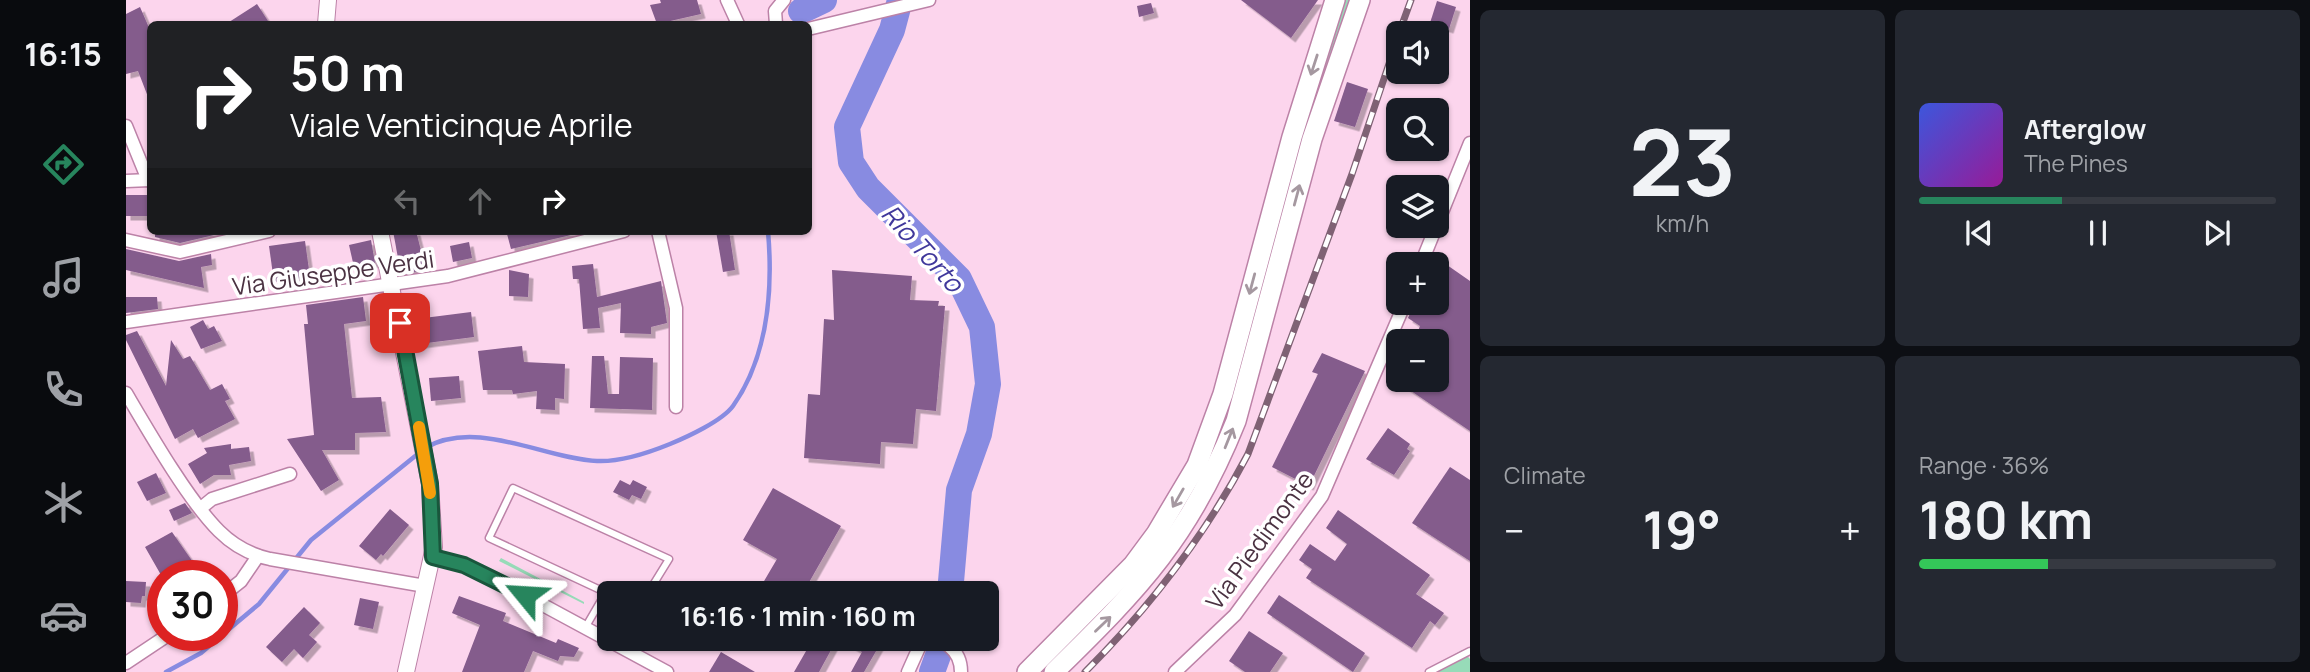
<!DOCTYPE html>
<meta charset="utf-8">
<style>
body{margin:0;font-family:Manrope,sans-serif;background:#242831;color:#f1f3f6;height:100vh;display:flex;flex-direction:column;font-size:26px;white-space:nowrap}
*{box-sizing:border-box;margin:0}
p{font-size:23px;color:#9ea1a6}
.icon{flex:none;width:38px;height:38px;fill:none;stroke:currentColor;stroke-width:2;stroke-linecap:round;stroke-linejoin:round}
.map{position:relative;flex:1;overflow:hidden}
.panel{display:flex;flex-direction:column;gap:10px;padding:10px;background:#0d0f14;width:840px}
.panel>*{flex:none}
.hud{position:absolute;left:21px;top:21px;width:665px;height:214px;border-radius:10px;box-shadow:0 2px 5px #0004;background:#202124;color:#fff;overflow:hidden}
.tools{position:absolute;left:1260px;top:21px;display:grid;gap:14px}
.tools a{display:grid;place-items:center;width:63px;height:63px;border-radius:10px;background:#171b24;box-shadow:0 2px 5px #0004;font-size:35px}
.speed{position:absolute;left:21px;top:560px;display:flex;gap:14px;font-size:35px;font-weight:700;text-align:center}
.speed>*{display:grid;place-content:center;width:91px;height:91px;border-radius:50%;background:#171b24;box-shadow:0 2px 5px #0004;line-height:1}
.speed .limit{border:10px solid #d22;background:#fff;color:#111}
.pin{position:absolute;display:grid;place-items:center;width:60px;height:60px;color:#fff;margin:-30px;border-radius:14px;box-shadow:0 4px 10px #0006}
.me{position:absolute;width:77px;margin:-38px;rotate:297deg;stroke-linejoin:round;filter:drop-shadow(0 0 5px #0008)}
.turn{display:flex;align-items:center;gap:24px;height:147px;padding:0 28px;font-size:32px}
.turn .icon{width:91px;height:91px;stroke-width:2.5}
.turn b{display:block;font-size:49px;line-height:60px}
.lanes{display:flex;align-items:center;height:66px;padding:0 28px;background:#0003;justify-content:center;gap:35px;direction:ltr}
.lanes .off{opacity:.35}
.big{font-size:52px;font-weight:700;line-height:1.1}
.panel .card{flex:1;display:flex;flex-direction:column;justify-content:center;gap:10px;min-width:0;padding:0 24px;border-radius:10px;background:#242831}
.panel .dial{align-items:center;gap:0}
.dial b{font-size:91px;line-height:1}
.song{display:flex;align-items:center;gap:21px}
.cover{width:84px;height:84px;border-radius:10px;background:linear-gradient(135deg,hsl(230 70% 55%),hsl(300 70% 35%))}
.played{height:7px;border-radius:4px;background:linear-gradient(90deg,#27855d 40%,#363941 40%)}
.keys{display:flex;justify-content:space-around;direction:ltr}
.heat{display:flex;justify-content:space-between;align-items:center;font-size:38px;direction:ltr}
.charge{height:10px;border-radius:5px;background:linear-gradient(90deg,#34c759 36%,#363941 0)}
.panel .tiles{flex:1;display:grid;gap:10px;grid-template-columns:repeat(2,1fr)}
.trip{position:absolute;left:471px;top:581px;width:402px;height:70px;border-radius:10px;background:#171b24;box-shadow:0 2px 5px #0004;font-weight:700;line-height:70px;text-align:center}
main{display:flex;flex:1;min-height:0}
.dock{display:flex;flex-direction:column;width:126px;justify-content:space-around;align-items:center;background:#090b0e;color:#9ea1a6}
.dock .icon{width:49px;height:49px}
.dock .current{color:#27855d}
.dock b{font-size:32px;color:#f1f3f6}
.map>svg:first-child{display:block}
.green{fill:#97dbb8}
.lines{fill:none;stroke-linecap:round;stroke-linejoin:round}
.stream{stroke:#888be1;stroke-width:4.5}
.river{stroke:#888be1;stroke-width:26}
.building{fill:#845b8c;filter:url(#shadow)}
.lane-casing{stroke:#bc82a7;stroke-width:9}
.street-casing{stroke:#bc82a7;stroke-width:15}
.secondary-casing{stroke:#bc82a7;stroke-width:18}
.primary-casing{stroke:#bc82a7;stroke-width:22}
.lane{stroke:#fff;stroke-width:6}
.street{stroke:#fff;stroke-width:12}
.secondary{stroke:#fff;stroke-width:16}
.primary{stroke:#fff;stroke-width:19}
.rail-casing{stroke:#7f6274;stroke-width:7}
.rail{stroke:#fff;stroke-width:4.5;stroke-dasharray:13;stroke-linecap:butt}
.oneway{stroke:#a598a0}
.route-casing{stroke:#19563c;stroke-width:18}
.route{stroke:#27855d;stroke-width:12}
.slow{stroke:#f59e0b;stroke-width:12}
.labels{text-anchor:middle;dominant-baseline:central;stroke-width:7;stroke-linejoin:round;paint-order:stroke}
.street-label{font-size:24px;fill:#4b3242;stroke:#fff}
.water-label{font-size:26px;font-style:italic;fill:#40389b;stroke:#fff}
</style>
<main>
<nav class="dock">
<b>16:15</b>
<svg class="icon current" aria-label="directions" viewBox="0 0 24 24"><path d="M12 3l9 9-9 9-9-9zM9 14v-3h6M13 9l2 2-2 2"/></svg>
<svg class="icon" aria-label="music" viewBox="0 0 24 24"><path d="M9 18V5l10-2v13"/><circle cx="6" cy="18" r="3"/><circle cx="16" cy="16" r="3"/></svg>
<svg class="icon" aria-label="phone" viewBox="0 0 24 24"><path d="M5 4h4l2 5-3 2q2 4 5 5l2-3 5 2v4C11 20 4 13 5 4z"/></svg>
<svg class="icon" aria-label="climate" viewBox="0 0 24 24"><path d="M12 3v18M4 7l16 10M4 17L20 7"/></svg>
<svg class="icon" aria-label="car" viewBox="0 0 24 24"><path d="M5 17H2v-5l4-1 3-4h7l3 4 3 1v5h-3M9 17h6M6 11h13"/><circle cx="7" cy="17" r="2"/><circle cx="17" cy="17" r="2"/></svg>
</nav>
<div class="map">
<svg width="1344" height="672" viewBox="0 0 1344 672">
<defs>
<filter id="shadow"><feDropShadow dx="4.5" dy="4.5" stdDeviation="0" flood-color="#0004"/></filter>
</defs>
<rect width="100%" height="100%" fill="#fcd5ed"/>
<!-- green -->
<g class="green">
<polygon points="1217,0 1224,0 1173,144 1113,377 1090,445 1042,533 970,619 912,672 1043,528"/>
<polygon points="375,558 458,602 458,604 373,561"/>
<polygon points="1336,650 1344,659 1344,672 1300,672"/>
</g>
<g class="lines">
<!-- stream -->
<g class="stream">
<path d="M299 448C351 418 419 459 471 461 494 462 522 453 544 444 561 437 596 421 607 406 642 356 647 289 642 231"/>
<polyline points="96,635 133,604 185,540 293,453"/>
<polyline points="40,672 75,653 96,635"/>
</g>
<!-- river -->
<g class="river">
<polyline points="774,0 766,30 721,127 725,162 742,188 833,279 856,327 862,384 853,434 833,490 824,593"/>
<polyline points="675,11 698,0"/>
<polyline points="806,672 818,639"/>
</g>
</g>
<!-- building -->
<g class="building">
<polygon points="534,0 571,0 575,14 531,24 524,5 535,3"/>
<polygon points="1115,0 1192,0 1165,38"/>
<polygon points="1311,1 1330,7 1323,29 1304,23"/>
<polygon points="1025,3 1028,13 1013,17 1011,6"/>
<polygon points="131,4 144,24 100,24"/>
<polygon points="14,7 24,30 24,102 12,71 0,74 0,14"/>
<polygon points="1221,82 1242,89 1229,127 1208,121"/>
<rect x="0" y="195" width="24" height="21"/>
<polygon points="29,231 105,231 54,243 29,237"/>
<polygon points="267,231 290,231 300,270 275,274"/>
<polygon points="386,231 457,231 458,232 385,249 381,234"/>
<polygon points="590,231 603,231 609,270 597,272"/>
<polygon points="245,240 249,263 228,267 223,245"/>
<polygon points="179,241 184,277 148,282 143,246"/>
<polygon points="343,242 346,258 327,262 324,246"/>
<polygon points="0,249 53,261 85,254 86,265 75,267 78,288 0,270"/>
<polygon points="467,264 471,297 535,281 541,323 525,327 525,334 494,333 495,303 472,308 474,328 457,329 453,279 447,279 446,266"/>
<polygon points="1321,265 1344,281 1344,431 1269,380 1311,380 1311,341 1288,341 1294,326 1282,318 1289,303 1311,303 1311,280"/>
<polygon points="383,270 403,274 402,297 383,296"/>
<polygon points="706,270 786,276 784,300 813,301 812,306 819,306 810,411 790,409 787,444 755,442 754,464 678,458 682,394 694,395 698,319 708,320"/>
<polygon points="0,297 31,297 32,309 0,313"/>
<polygon points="237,297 240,321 218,324 226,398 255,397 260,432 229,433 229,450 196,450 213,480 195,491 161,439 188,435 178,324 182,324 180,305"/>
<polygon points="345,312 348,337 293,344 290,319"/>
<polygon points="77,320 82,329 88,326 96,341 75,349 64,327"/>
<polygon points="11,331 40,386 45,340 57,359 64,356 84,390 96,384 104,399 99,401 109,419 72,438 67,429 49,439 0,340 0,335"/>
<polygon points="396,346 398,362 439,364 438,399 429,398 429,410 410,409 411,391 387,394 386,390 357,390 352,351"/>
<polygon points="1196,353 1239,371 1183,486 1146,467 1192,374 1186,372"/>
<polygon points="466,356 478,356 482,394 493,394 494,357 527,358 526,410 464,408"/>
<polygon points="333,376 335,398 305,401 303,378"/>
<polygon points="1262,428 1284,444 1281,449 1284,451 1268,475 1240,459"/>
<polygon points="105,444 105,449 123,447 125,461 103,465 105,475 88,475 74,484 62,464 81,453 78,448"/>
<polygon points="1324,467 1344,480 1344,561 1286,523"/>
<polygon points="30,473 40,493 21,501 11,482"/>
<polygon points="494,480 504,485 507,480 521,487 515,499 506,495 503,500 487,492"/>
<polygon points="647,488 715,526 677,593 631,593 651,559 617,540"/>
<polygon points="59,503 66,513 48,521 43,510"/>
<polygon points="264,509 283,525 257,556 255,554 250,560 233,546"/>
<polygon points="1212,510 1304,575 1290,594 1318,613 1309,625 1304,621 1286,648 1180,578 1186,569 1173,560 1184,544 1209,561 1221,544 1200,528"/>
<polygon points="46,532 62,555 77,576 54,576 47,566 35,575 19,547"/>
<polygon points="0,581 20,582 19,596 16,596 15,603 0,602"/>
<polygon points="1153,595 1239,653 1227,672 1141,613"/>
<polygon points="333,596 380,613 377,621 430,643 432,639 453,648 448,657 434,656 432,661 407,651 398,672 336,672 354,625 326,613"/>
<polygon points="234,598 253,602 247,629 228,625"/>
<polygon points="178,607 194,623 183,635 191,642 177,658 168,649 156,662 140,647"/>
<polygon points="1123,631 1157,653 1144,672 1119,672 1103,661"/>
<polygon points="687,639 711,639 693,672 668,672"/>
<polygon points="712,639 757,639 738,672 725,672 736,652"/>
<polygon points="595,652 629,672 583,672"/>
</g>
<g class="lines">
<defs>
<g id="lane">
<polyline points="483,594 363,538 387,488 543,559 522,593"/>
<polyline points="459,628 480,592"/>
<polyline points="1303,672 1344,651"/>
</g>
<g id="street">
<polyline points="601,0 612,24"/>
<polyline points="650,24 649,11 658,0"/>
<polyline points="682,29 803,0"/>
<polyline points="0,126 22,180"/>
<polyline points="0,181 24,180"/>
<polyline points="532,231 550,308 550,407"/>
<polyline points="0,240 54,252 143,231"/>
<polyline points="1295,264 1344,143"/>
<polyline points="0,322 322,276 498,231"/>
<path d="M0 393C23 432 62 500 93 531 107 545 126 555 144 559L299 586"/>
<polyline points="75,508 86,499 164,474"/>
<polyline points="307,557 338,565 380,585 541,672"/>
<polyline points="96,596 115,581 132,556"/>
<polyline points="0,663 42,635"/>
<path d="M782 672 795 643C817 634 835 651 835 672"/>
<polyline points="1049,672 1109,615 1196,496 1279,303"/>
</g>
<g id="secondary">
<polyline points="200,24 202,0"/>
<polyline points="254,231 304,484 308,547 280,672"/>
</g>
<g id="primary">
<polyline points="901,672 1007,565 1030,534 1071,465 1097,394 1166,137 1209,0"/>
<path d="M928 672C1015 587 1064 536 1110 421L1186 139 1234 0"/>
</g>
</defs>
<!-- lane casing -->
<use href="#lane" class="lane-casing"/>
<!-- street casing -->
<use href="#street" class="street-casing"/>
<!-- secondary casing -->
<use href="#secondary" class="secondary-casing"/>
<!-- primary casing -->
<use href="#primary" class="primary-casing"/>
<!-- lane -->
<use href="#lane" class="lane"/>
<!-- street -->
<use href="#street" class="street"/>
<!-- secondary -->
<use href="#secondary" class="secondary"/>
<!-- primary -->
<use href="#primary" class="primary"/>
<defs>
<g id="rail">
<polyline points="1273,33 1285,0"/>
<path d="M959 672C1024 607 1079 536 1122 454L1226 174 1272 37"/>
</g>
</defs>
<!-- rail casing -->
<use href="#rail" class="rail-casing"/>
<!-- rail -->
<use href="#rail" class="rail"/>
</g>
<!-- one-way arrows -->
<defs><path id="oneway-shaft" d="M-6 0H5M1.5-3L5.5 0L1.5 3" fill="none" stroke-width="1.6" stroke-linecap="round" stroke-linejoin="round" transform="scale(1.75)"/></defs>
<g class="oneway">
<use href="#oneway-shaft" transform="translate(1188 65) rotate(108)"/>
<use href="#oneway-shaft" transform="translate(1171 195) rotate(-75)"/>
<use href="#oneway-shaft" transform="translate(1126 284) rotate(105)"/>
<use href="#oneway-shaft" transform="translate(1103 438) rotate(-68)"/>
<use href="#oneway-shaft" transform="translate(1052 498) rotate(120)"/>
<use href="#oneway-shaft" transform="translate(977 624) rotate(-44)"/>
</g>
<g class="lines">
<defs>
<polyline id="route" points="274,323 304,484 307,557 338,565 399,595"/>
</defs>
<!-- route casing -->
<use href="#route" class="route-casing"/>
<!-- route -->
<use href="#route" class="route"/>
<!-- slow -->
<polyline class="slow" points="293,427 304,493"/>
</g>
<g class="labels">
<!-- street labels -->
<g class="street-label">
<text transform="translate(207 272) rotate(-8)">Via Giuseppe Verdi</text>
<text transform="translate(1133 540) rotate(-54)">Via Piedimonte</text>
</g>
<!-- water labels -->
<g class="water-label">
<text transform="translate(797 248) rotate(48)">Rio Torto</text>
</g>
</g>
</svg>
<div class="tools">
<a><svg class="icon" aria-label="sound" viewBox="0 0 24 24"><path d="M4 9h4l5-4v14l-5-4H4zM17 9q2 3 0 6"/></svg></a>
<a><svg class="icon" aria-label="search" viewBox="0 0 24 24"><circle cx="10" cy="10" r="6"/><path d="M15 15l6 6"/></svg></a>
<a><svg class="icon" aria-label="layers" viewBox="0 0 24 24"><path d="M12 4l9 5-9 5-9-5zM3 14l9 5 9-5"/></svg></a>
<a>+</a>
<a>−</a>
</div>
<div class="speed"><div class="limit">30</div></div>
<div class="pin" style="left:274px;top:323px;background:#d93025"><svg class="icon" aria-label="arrive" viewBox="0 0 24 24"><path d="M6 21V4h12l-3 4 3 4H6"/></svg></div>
<svg class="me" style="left:399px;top:595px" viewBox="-20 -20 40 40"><path d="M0-17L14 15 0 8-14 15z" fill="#27855d" stroke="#fff" stroke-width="4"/></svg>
<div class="trip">16:16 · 1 min · 160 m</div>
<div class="hud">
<div class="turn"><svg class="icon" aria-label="right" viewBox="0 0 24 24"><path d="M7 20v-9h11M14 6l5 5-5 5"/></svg><div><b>50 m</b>Viale Venticinque Aprile</div></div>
<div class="lanes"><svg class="icon off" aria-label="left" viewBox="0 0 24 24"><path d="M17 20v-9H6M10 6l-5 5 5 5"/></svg><svg class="icon off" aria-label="ahead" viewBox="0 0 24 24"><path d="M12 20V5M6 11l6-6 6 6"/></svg><svg class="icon" aria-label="right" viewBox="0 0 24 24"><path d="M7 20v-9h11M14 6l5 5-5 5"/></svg></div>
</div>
</div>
<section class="panel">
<div class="tiles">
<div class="card dial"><b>23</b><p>km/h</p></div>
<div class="card">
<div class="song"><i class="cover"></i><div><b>Afterglow</b><p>The Pines</p></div></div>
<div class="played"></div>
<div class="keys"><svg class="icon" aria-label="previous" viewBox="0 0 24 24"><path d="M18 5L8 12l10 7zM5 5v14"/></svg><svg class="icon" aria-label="pause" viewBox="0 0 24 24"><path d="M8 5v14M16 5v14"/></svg><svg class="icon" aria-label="next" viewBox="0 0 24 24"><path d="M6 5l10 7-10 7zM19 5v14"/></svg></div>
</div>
<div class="card"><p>Climate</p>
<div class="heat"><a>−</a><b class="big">19°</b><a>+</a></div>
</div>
<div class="card"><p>Range · 36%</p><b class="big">180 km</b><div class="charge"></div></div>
</div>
</section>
</main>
